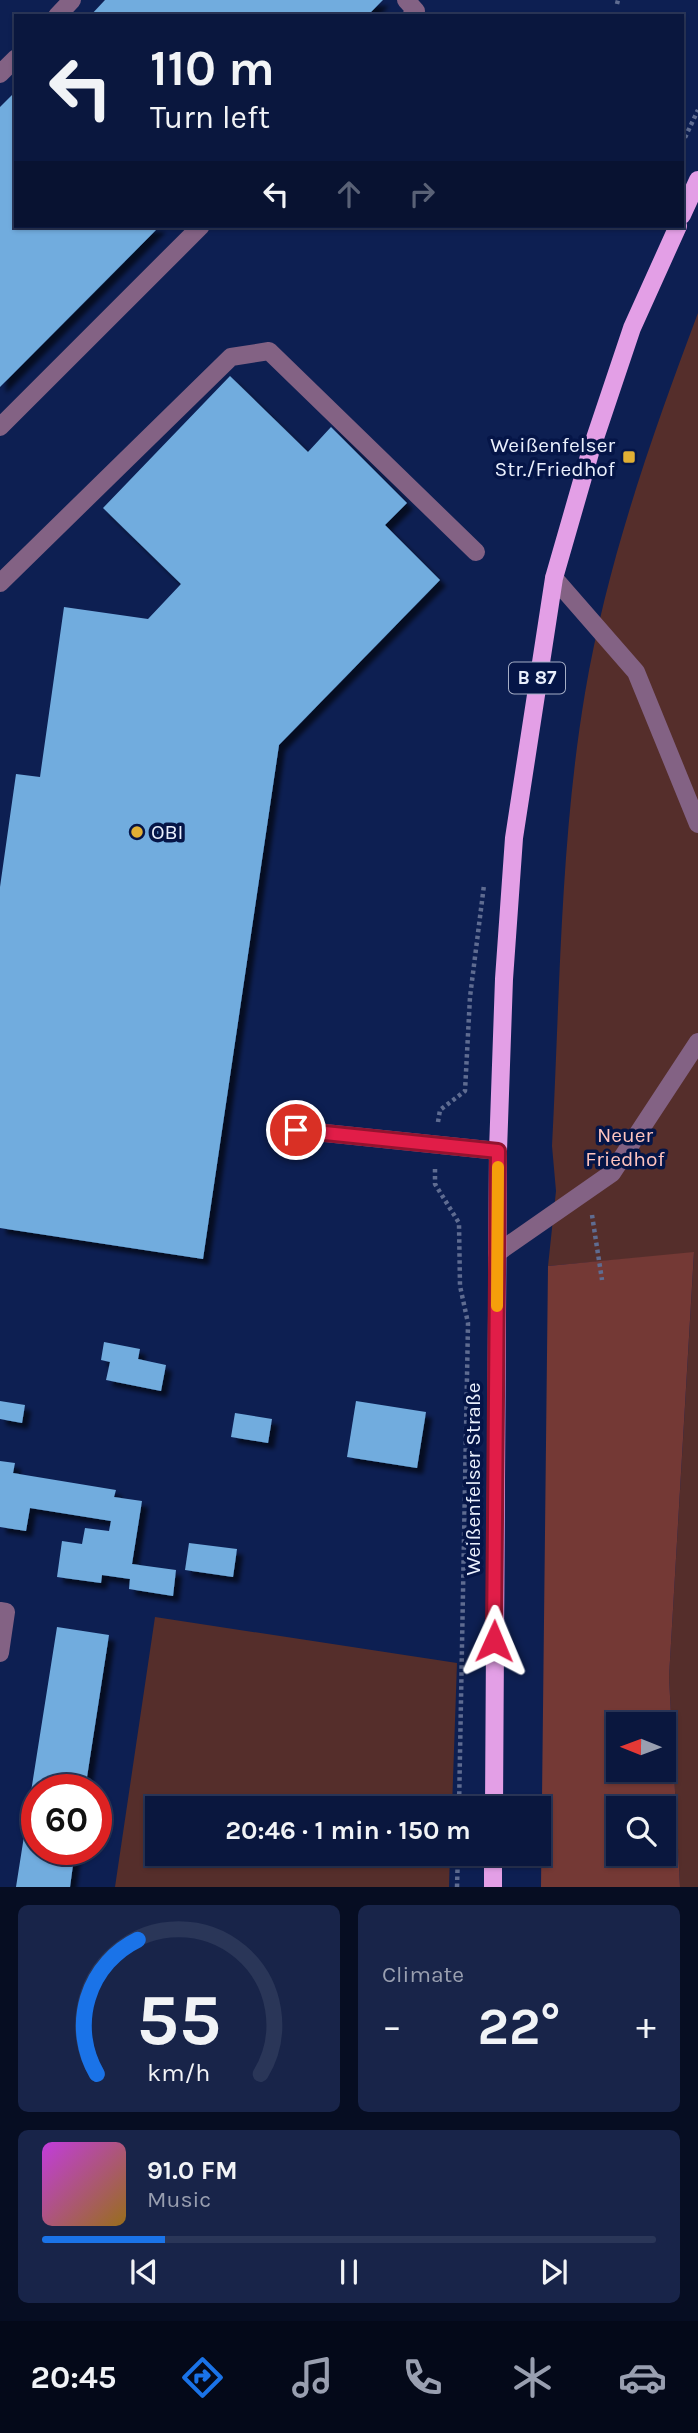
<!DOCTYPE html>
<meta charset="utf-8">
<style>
body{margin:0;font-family:Karla,sans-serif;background:#182449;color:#f1f3f6;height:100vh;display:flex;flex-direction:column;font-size:26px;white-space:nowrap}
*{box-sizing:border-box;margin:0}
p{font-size:23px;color:#999fb0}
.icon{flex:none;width:38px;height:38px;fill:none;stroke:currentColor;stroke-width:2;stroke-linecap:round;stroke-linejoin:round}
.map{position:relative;height:1887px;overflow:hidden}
.sheet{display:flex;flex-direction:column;gap:18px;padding:18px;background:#060d22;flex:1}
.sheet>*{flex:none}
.top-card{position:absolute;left:14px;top:14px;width:670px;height:214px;border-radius:0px;box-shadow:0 2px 5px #0004,0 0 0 2px #2a3658;background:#0a173e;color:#f1f3f6;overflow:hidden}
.needle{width:46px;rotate:271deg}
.buttons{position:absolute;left:606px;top:1712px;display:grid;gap:14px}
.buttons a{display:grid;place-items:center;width:70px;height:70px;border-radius:0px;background:#0a173e;box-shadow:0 2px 5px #0004,0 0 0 2px #2a3658;font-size:35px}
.speed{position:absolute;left:21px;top:1774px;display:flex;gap:14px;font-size:35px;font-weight:700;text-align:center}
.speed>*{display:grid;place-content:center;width:91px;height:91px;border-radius:50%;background:#0a173e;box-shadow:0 2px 5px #0004,0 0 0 2px #2a3658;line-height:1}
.speed .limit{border:10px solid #d22;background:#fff;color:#111}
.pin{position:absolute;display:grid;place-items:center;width:60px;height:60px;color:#fff;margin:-30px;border:4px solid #fff;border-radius:50%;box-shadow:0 2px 7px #0007}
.me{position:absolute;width:77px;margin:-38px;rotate:1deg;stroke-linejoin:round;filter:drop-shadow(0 0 5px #0008)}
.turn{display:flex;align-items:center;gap:24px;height:147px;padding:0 21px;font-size:32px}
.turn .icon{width:91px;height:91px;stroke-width:2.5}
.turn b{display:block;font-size:49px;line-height:60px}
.lanes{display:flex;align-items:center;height:66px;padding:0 21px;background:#0003;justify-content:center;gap:35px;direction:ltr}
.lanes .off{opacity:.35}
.big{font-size:52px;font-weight:700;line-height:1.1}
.sheet .tile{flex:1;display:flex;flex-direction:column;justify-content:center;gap:10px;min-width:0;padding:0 24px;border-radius:10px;background:#182449}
.sheet .dial{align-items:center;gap:0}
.dial svg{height:182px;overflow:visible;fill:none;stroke:#2a3658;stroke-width:7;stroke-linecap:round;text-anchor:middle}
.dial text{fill:#f1f3f6;stroke:none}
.song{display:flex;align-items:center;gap:21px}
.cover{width:84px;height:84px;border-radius:10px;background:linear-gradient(135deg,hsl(290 70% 55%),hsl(40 70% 35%))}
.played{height:7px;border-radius:4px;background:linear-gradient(90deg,#1a73e8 20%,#2a3658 20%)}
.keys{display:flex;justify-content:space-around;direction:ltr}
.heat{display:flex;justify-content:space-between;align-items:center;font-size:38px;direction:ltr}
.sheet .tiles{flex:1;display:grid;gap:18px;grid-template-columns:1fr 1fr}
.tile:last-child{grid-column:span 2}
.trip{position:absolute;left:145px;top:1796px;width:406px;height:70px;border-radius:0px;background:#0a173e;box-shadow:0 2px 5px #0004,0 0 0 2px #2a3658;font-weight:700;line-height:70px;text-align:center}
.tab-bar{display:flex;height:112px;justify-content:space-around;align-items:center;background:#040919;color:#999fb0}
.tab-bar .icon{width:49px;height:49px}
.tab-bar .on{color:#1a73e8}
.tab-bar b{font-size:32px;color:#f1f3f6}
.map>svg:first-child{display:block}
.green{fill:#552e2b}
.forest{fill:#743935;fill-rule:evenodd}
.building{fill:#71acde;filter:url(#shadow)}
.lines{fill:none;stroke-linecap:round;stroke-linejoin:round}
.path{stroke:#5f6c91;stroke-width:4.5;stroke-dasharray:3.5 3.5;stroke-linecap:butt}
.minor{stroke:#836284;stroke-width:18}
.major{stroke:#e39fe6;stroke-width:18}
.route-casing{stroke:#92132f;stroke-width:18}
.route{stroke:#e11d48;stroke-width:12}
.slow{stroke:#f59e0b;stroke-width:12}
.poi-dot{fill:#e1af34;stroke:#051547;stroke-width:2.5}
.labels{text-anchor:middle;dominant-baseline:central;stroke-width:7;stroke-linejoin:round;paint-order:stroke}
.shield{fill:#051547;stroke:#a5aec6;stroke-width:2}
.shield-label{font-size:19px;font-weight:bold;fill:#eaf0fd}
.poi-label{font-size:21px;fill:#eaf0fd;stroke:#051547;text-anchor:end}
.park-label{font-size:21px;fill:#ffc4be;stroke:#051547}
.street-label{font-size:21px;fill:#eaf0fd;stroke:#051547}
</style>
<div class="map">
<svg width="698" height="1887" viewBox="0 0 698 1887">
<defs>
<filter id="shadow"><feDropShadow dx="6" dy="6" stdDeviation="2" flood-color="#0009"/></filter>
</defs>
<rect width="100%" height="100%" fill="#0d1f52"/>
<!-- green -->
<g class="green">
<path d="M698 313V1887H680L669 1677 694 1253 548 1266 556 1191 552 1146C560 995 560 842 585 693 607 563 652 435 698 313Z"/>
<polygon points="155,1617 457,1663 452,1808 158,1808 158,1853 450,1853 449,1887 115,1887"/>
</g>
<!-- forest -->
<path class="forest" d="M694 1252 669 1677 680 1887H541L548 1266ZM618 1724H663V1769H618ZM618 1808H663V1853H618Z"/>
<!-- building -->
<g class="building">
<polygon points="105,0 383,0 367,16 90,16"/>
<polygon points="16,91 16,226 160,226 0,387 0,107"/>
<polygon points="230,376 308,452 331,427 407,503 385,525 440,580 279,745 203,1259 0,1228 0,887 16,774 40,777 64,607 148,619 181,584 103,508"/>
<polygon points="104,1342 140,1349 138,1359 166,1365 161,1391 106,1380 110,1362 101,1360"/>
<polygon points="0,1401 25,1405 22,1423 0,1419"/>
<polygon points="356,1401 426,1412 417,1468 347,1457"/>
<polygon points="235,1413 272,1419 268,1443 231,1437"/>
<polygon points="0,1461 15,1463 13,1473 116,1490 114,1497 142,1501 132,1564 176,1570 173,1596 129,1589 130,1579 102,1575 101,1583 57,1577 62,1541 82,1544 85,1528 109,1531 111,1521 30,1508 26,1531 0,1527"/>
<polygon points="189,1543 237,1549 233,1577 185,1570"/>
<polygon points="57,1627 109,1635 85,1790 37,1790 37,1850 75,1850 70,1887 16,1887"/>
</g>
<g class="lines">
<!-- path -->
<g class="path">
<polyline points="617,4 618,0"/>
<polyline points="682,144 698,110"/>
<polyline points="438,1122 440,1110 465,1091 470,997 484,885"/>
<polyline points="435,1169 435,1184 459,1223 460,1286 468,1323 459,1808"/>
<polyline points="592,1215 602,1280"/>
<polyline points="457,1887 458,1853"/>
</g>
<!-- minor -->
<g class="minor">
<polyline points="406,0 416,11 411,16"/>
<polyline points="57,16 72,0"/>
<polyline points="0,74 16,58"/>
<polyline points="0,427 201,226"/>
<polyline points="554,578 636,672 698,824"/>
<polyline points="0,583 231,357 269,351 476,552"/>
<polyline points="296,1130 498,1151"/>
<polyline points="497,1253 612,1173 698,1042"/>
<polyline points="0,1611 6,1612 0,1653"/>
</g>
<!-- major -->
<g class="major">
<polyline points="682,215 698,180"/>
<polyline points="494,1808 498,1151 504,979 514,838 554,578 590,453 632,328 678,226"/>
<polyline points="493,1887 493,1853"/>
</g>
</g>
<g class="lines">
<defs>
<polyline id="route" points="296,1130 498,1151 494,1641"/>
</defs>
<!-- route casing -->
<use href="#route" class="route-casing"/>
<!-- route -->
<use href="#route" class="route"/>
<!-- slow -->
<polyline class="slow" points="497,1306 498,1167"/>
</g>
<!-- markers -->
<g class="poi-dot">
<rect x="622" y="450" width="14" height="14" rx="3.5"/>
<circle cx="137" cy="832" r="7"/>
</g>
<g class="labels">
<!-- shield labels -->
<rect class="shield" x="509" y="662.5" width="56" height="31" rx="5"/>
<g class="shield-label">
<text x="537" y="678">B 87</text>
</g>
<!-- poi labels -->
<g class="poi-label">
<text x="615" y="445">Weißenfelser<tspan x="615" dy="24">Str./Friedhof</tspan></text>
<text x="151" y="832" text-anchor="start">OBI</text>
</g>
<!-- park labels -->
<g class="park-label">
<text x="625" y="1135">Neuer<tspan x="625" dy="24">Friedhof</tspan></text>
</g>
<!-- street labels -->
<g class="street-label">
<text transform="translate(473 1479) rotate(-90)">Weißenfelser Straße</text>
</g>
</g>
</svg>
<div class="buttons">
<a><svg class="needle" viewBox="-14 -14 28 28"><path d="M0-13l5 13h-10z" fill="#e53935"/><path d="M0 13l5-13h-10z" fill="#999fb0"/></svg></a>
<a><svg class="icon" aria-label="search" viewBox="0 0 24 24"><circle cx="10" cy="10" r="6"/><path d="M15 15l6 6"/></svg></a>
</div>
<div class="speed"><div class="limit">60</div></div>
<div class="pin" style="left:296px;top:1130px;background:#d93025"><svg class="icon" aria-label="arrive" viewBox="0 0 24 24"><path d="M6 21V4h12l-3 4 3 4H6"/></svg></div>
<svg class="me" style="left:494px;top:1641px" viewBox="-20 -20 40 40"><path d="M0-17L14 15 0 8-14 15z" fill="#e11d48" stroke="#fff" stroke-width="4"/></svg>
<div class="trip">20:46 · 1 min · 150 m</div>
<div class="top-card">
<div class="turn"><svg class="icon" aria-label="left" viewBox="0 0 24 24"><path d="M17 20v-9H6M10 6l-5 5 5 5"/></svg><div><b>110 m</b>Turn left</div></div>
<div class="lanes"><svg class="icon" aria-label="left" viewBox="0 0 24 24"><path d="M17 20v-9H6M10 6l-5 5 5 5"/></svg><svg class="icon off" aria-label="ahead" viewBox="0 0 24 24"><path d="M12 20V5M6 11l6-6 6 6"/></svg><svg class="icon off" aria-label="right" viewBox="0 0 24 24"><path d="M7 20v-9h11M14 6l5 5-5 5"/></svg></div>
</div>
</div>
<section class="sheet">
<div class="tiles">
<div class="tile dial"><svg viewBox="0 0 100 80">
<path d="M14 69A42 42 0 1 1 86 69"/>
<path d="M14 69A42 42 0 0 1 32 10" stroke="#1a73e8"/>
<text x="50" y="56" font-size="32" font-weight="700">55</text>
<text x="50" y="72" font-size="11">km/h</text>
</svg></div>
<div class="tile"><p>Climate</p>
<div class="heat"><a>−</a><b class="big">22°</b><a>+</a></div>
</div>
<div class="tile">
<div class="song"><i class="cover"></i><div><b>91.0 FM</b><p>Music</p></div></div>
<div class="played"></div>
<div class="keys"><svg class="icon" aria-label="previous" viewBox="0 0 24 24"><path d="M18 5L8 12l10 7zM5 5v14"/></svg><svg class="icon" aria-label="pause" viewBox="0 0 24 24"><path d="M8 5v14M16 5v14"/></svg><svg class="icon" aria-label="next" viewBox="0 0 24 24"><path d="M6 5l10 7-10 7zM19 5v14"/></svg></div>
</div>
</div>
</section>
<nav class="tab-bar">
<b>20:45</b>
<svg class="icon on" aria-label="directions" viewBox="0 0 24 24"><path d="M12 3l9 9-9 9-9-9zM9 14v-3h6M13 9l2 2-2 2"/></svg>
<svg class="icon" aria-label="music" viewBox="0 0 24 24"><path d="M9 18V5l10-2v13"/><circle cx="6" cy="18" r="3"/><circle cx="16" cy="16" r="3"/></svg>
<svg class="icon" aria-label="phone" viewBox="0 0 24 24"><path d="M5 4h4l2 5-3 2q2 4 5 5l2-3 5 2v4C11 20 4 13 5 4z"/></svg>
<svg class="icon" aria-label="climate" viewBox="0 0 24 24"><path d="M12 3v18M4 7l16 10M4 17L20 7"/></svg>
<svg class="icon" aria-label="car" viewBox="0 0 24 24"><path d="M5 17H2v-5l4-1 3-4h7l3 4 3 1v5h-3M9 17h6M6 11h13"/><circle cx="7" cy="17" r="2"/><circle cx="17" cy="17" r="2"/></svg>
</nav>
